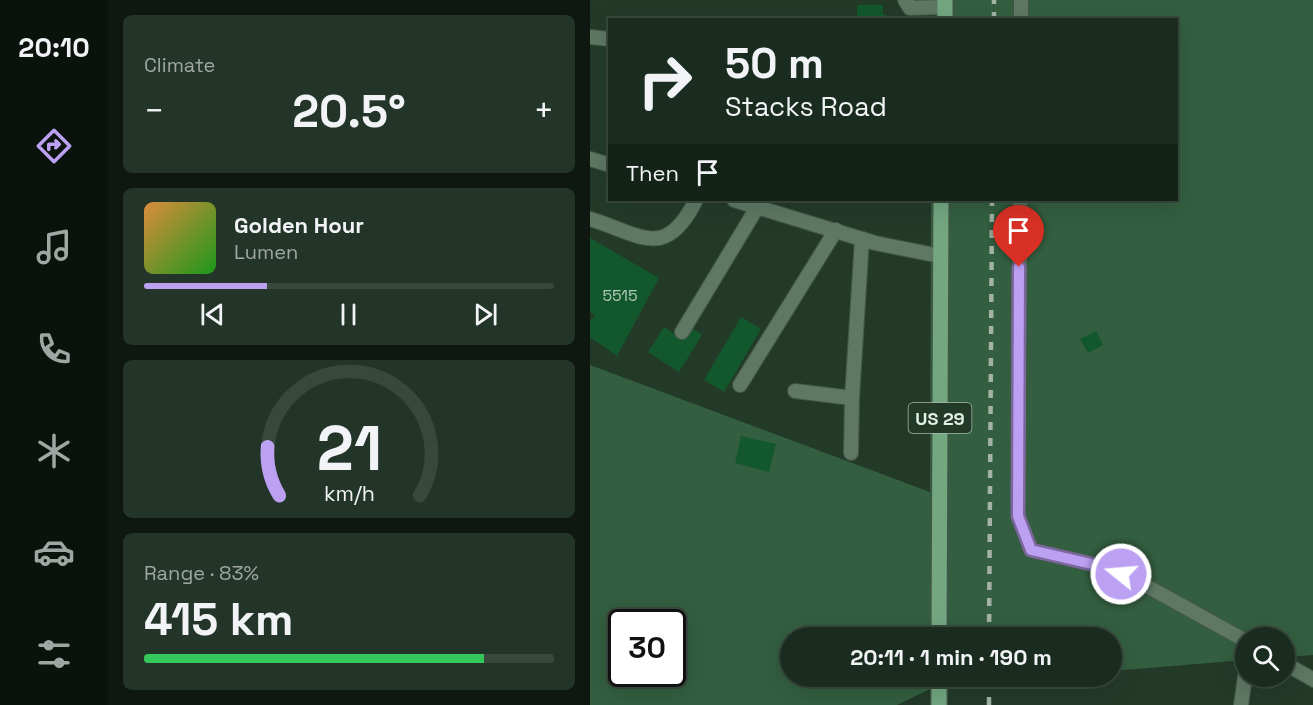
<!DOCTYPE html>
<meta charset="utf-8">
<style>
body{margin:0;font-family:"Space Grotesk",sans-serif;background:#233428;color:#f1f3f6;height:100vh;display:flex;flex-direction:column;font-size:22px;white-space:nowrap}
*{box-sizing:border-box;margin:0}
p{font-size:20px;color:#9fa7a4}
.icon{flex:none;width:33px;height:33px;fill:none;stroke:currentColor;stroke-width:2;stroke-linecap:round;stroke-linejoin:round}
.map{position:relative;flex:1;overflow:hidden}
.drawer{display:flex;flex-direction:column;gap:15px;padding:15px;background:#0e1811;width:482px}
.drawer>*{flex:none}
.guide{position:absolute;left:18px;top:18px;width:570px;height:183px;border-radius:0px;box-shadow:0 6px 24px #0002,0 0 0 2px #38483d;background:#1a2c1f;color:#f1f3f6;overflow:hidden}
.controls{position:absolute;left:645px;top:627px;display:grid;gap:12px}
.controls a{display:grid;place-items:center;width:60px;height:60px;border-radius:50%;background:#1a2c1f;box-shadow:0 6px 24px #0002,0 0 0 2px #38483d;font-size:30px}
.speed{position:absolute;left:18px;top:609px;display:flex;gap:12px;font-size:30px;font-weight:700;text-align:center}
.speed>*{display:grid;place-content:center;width:78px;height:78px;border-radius:50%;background:#1a2c1f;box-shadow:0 6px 24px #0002,0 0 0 2px #38483d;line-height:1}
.speed .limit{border:3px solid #111;border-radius:9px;background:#fff;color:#111}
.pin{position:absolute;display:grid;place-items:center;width:51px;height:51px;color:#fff;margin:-62px -26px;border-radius:50% 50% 50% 0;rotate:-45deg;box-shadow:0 0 6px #0007}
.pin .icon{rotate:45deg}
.me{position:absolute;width:66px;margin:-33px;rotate:287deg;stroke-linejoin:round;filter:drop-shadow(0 0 4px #0008)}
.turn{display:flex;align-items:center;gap:21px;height:126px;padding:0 18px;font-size:27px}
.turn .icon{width:78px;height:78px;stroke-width:2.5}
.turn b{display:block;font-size:42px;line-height:51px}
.then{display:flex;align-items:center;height:57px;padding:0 18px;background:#0003;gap:12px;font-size:22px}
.big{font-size:45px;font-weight:600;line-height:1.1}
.drawer .tile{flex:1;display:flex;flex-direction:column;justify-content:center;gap:9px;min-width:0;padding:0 21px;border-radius:9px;background:#233428}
.drawer .dial{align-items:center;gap:0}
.dial svg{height:156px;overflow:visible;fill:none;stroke:#38483d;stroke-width:7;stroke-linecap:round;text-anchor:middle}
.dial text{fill:#f1f3f6;stroke:none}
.song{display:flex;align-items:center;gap:18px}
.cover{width:72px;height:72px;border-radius:9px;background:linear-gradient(135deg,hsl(30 70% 55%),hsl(120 70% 35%))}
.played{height:6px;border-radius:3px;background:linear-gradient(90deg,#bca0f2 30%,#38483d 30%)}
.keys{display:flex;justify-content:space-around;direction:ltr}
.heat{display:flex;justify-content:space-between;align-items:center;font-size:33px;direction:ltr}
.charge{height:9px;border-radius:4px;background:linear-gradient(90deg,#34c759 83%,#38483d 0)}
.trip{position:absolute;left:190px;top:627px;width:342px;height:60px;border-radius:30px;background:#1a2c1f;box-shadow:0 6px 24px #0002,0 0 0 2px #38483d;font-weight:600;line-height:60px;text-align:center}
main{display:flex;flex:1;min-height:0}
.tabs{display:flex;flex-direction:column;width:108px;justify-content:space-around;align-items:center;background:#0a120c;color:#9fa7a4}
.tabs .icon{width:42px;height:42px}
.tabs .selected{color:#bca0f2}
.tabs b{font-size:27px;color:#f1f3f6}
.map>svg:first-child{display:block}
.green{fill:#335e3f;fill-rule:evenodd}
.building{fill:#13582d}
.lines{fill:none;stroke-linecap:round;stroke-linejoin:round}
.minor-casing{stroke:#425748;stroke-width:16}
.major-casing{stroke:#425748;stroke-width:18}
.minor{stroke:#5e7864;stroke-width:14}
.major{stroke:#72a780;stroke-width:15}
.rail{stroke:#a2b3a6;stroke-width:4.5;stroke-dasharray:8 8;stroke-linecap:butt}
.route-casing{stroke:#7a689d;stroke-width:15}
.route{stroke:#bca0f2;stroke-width:10}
.labels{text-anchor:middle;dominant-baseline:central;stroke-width:5;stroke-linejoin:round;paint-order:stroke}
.number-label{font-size:16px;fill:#aecab7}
.shield{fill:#233a29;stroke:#a9b9ad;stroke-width:1.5}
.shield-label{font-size:18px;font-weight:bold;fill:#e2f0e5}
</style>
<main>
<nav class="tabs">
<b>20:10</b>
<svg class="icon selected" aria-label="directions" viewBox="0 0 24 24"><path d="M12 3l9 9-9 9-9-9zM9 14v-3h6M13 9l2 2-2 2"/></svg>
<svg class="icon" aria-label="music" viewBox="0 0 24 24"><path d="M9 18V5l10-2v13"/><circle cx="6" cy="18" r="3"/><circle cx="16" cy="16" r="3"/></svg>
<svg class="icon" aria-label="phone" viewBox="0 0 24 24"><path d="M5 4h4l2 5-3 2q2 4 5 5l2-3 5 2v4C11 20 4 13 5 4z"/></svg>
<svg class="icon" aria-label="climate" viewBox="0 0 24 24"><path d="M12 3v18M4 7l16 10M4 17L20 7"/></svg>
<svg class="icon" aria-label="car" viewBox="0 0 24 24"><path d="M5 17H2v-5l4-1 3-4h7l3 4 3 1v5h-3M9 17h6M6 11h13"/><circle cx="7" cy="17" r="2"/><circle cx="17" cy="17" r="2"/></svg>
<svg class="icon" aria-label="filters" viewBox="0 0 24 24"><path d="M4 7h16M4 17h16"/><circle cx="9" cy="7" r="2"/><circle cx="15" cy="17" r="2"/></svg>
</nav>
<section class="drawer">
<div class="tile"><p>Climate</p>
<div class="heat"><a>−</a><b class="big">20.5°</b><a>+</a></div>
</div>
<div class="tile">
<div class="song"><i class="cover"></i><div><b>Golden Hour</b><p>Lumen</p></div></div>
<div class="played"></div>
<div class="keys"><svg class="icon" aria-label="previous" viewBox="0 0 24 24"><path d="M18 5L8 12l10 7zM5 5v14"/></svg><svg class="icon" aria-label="pause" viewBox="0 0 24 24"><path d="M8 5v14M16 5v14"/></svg><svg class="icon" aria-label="next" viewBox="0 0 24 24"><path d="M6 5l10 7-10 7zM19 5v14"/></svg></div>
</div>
<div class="tile dial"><svg viewBox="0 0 100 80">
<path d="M14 69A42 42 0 1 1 86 69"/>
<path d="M14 69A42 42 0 0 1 8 44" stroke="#bca0f2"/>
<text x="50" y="56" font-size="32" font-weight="700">21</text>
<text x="50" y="72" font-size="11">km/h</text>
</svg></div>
<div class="tile"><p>Range · 83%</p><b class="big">415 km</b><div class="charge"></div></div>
</section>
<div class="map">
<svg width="724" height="705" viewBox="0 0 724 705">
<rect width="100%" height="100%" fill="#233a29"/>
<!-- green -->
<path class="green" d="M347 0H723V655L695 657 694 638H656L655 660 522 671V638H201V676L448 677 351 684 307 705H0V365L340 492 341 200H586V20L346 19ZM32 622H82V674H32Z"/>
<!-- building -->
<g class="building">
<polygon points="267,5 293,5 293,15 297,15 297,20 267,20"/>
<polygon points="0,238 69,278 27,356 0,337 0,321 5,315 0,312"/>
<polygon points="151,317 171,329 134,392 114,380"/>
<polygon points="74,327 93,339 101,327 112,335 89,372 58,352"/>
<polygon points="506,331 513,345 498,353 490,339"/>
<polygon points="151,436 186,444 179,472 145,463"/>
</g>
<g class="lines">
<defs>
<g id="minor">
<polyline points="315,0 320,8 355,7"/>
<polyline points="431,20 431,0"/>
<polyline points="0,37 20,39"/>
<polyline points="0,159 20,165"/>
<polyline points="144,200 285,243 350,256"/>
<polyline points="430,200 428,516 441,550 519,568 544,579 656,641"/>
<path d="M0 219C50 234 75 262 106 200"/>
<polyline points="92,332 168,206"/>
<polyline points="150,385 246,230"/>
<polyline points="205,391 262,398"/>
<polyline points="261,453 262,398 272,239"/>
<polyline points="694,663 724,680"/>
<polyline points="651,705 656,670"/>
</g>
<g id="major">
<polyline points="355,20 355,0"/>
<polyline points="349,638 351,200"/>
<polyline points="349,705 349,676"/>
</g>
</defs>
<!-- minor casing -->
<use href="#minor" class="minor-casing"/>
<!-- major casing -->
<use href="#major" class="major-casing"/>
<!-- minor -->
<use href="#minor" class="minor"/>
<!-- major -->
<use href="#major" class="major"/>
<!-- rail -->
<g class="rail">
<polyline points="404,20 404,0"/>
<polyline points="399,638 402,200"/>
<polyline points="399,705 399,676"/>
</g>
</g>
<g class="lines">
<defs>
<polyline id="route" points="429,267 428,516 441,550 519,568 531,574"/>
</defs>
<!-- route casing -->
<use href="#route" class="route-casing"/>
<!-- route -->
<use href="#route" class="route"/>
</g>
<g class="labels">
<!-- number labels -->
<g class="number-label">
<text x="30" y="295">5515</text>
</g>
<!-- shield labels -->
<rect class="shield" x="318.5" y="403" width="63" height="30" rx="4.5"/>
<g class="shield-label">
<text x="350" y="418">US 29</text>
</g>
</g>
</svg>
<div class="controls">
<a><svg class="icon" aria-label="search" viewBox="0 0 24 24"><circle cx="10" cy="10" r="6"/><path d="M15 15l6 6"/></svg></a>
</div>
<div class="speed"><div class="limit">30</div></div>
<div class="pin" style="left:429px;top:267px;background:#d93025"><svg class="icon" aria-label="arrive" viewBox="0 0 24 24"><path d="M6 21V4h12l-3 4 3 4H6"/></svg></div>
<svg class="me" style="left:531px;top:574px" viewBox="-20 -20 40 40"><circle r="17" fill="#bca0f2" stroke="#fff" stroke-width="3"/><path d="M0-11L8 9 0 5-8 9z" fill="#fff"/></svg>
<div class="trip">20:11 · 1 min · 190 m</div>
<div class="guide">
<div class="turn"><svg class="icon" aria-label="right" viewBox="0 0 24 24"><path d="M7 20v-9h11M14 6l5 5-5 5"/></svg><div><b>50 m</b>Stacks Road</div></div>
<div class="then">Then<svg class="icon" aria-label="arrive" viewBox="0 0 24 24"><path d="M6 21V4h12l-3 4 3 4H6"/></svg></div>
</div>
</div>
</main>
